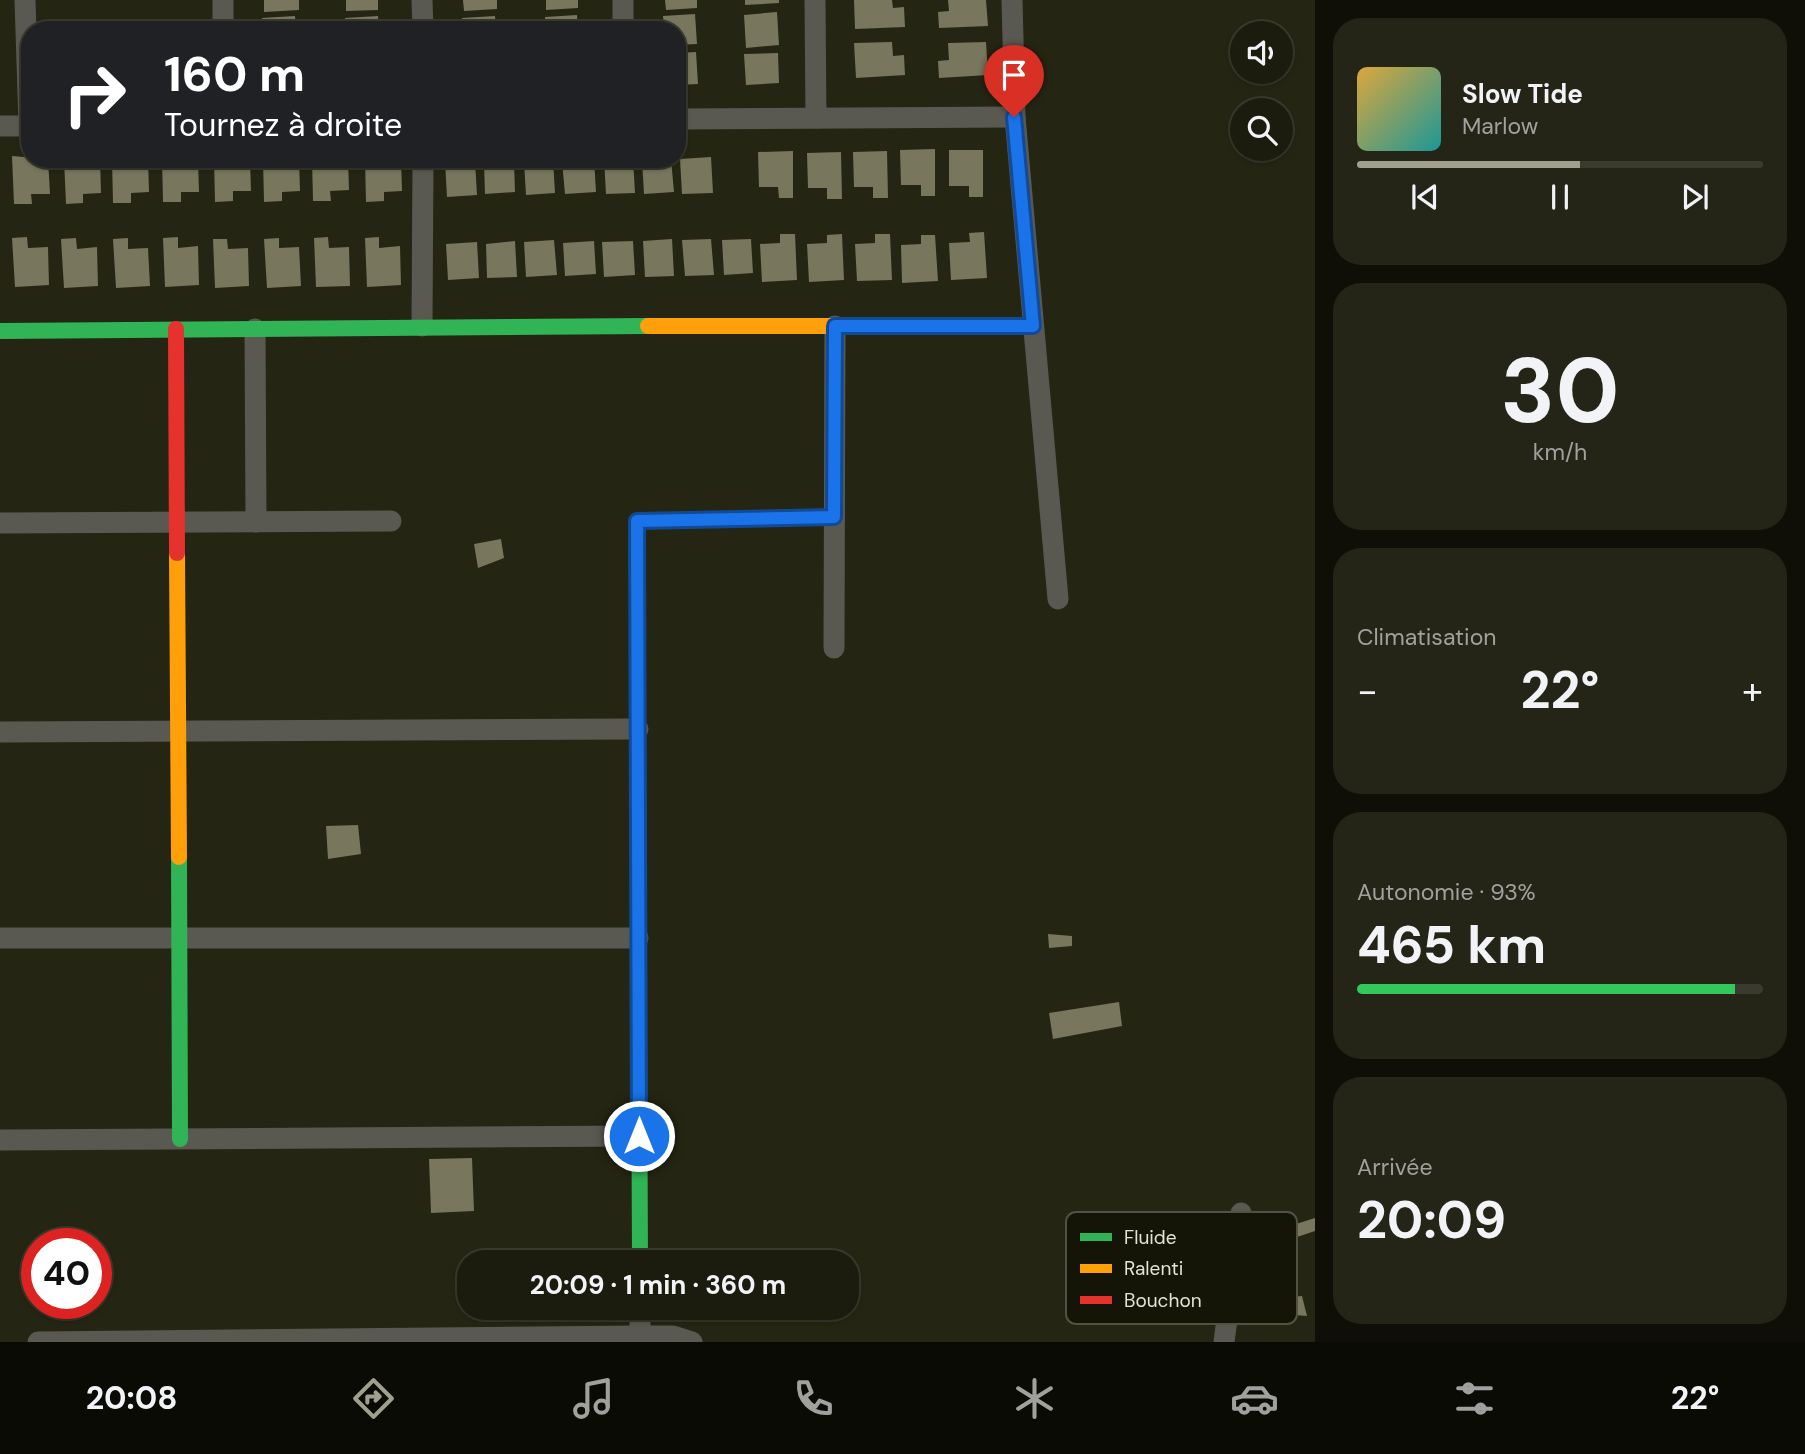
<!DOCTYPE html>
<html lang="fr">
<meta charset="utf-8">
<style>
body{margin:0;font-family:"DM Sans",sans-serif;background:#252517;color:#f1f3f6;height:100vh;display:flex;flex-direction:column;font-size:26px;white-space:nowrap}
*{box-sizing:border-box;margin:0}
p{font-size:23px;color:#a0a19e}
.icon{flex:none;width:38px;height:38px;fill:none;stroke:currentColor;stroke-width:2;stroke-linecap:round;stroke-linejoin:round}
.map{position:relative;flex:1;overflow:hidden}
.drawer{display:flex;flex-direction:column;gap:18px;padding:18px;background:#0f0f08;width:490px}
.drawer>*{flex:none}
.top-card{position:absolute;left:21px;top:21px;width:665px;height:147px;border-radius:28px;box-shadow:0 2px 5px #0004,0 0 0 2px #3a3a2e;background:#202124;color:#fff;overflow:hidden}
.controls{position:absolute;left:1230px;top:21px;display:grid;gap:14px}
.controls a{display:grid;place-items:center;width:63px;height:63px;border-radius:50%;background:#1c1c0e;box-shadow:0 2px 5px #0004,0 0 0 2px #3a3a2e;font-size:35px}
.speed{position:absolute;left:21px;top:1228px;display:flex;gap:14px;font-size:35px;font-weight:700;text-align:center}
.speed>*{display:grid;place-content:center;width:91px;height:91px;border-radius:50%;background:#1c1c0e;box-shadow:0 2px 5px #0004,0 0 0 2px #3a3a2e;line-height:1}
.speed .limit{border:10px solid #d22;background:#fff;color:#111}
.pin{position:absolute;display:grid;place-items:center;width:60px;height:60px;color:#fff;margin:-72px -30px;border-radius:50% 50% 50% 0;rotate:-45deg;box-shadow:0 0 7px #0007}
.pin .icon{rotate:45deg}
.me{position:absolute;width:77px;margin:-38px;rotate:0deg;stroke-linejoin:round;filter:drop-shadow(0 0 5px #0008)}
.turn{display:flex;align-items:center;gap:24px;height:147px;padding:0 28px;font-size:32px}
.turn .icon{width:91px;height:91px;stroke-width:2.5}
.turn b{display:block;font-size:49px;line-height:60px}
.big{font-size:52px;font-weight:700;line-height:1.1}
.drawer .card{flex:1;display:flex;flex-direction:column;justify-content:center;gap:10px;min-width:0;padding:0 24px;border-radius:28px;background:#252517}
.drawer .dial{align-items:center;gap:0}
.dial b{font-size:91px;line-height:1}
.song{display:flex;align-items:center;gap:21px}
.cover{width:84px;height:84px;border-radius:10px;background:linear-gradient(135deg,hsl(40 70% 55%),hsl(180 70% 35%))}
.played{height:7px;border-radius:4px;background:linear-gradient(90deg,#a0a08e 55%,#3a3a2e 55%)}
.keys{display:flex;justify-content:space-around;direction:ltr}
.heat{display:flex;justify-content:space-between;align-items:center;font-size:38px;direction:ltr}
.charge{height:10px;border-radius:5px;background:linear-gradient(90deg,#34c759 93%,#3a3a2e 0)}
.trip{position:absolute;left:457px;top:1250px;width:402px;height:70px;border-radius:28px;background:#1c1c0e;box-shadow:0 2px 5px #0004,0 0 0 2px #3a3a2e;font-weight:700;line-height:70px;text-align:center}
.tabs{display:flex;height:112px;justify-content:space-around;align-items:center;background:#0b0b06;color:#a0a19e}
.tabs .icon{width:49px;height:49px}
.tabs .active{color:#a0a08e}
.tabs b{font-size:32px;color:#f1f3f6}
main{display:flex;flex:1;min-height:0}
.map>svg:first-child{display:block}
.building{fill:#78765c}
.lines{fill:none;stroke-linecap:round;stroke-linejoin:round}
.street{stroke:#595952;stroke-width:21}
.fast{stroke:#30b455;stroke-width:16}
.slow{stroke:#ff9f0a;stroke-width:16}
.jam{stroke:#e5322d;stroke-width:16}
.route-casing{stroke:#114b97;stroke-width:18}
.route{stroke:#1a73e8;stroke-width:12}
.key{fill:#141407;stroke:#525243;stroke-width:2}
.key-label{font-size:19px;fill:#e3e3d0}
</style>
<main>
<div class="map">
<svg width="1315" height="1342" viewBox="0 0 1315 1342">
<rect width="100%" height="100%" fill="#252513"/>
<!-- building -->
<g class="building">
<polygon points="264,0 299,0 299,10 264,12"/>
<polygon points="346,0 378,0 378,10 346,11"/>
<polygon points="463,0 497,0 497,9 464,11"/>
<polygon points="546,0 578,0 578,8 546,10"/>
<polygon points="665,0 697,0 697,8 666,10"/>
<polygon points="745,0 779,0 779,3 745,5"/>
<polygon points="854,0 892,0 893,8 904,7 905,27 855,29"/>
<polygon points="948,0 986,0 988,26 939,28 938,12 949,11"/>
<polygon points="777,12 779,45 746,48 744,15"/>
<polygon points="695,14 697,44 677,45 677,30 664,30 663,16"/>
<polygon points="577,15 578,30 546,30 545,17"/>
<polygon points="295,16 296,30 263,30 262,18"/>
<polygon points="378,16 379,30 346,30 345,18"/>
<polygon points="495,16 496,30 463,30 462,18"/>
<polygon points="892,42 893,56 904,55 905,75 856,78 854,43"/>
<polygon points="986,42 988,75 939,78 938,61 949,60 948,43"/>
<polygon points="696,52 698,84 677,85 677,53"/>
<polygon points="778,53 779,83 746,85 744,54"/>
<polygon points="935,149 935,196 921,196 921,185 901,185 900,150"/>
<polygon points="949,150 983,150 983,197 969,197 969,186 949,186"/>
<polygon points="793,151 793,198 779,198 778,187 759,187 758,152"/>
<polygon points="887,151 888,198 873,198 873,187 854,187 853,152"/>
<polygon points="841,152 842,199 827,199 827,188 808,188 807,153"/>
<polygon points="12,156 48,159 50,194 31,194 32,204 14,204"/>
<polygon points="711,157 713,193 682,194 680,159"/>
<polygon points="64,159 100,159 101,193 83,194 83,203 66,204"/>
<polygon points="112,159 148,159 149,192 131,193 131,203 113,203"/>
<polygon points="162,159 198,159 199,192 181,192 181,202 163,202"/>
<polygon points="214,159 250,159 251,191 233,191 233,201 215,202"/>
<polygon points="263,159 299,159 300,191 282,192 282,201 264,202"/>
<polygon points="312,159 348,159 349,190 330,191 331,201 313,201"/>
<polygon points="365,159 401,159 402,191 384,192 384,201 366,202"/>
<polygon points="594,159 596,192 565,194 562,161"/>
<polygon points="604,159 633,159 635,193 606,194"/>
<polygon points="657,159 671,159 674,192 644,194 642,160"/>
<polygon points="553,160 555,193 526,195 524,162"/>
<polygon points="475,161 477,195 447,197 445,162"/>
<polygon points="514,161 515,192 485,194 484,163"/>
<polygon points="984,232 987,278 951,280 949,243 970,242 969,233"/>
<polygon points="780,234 795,234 797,280 762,282 760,244 780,243"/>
<polygon points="842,234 844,280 809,282 807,244 827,243 827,235"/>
<polygon points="875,234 890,234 892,280 857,281 855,244 875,243"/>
<polygon points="921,235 935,235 938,281 902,283 901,245 921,244"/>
<polygon points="27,237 28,248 48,247 49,285 15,287 12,238"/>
<polygon points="178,237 178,248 198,246 199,285 165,287 163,238"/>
<polygon points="328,237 329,248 349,247 350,286 316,287 314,238"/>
<polygon points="379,237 379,248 400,246 401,285 367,287 365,238"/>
<polygon points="76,238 77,249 97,247 98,286 64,288 61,239"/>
<polygon points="128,238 128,249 148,248 150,286 116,288 113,239"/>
<polygon points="279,238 279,248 299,247 301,286 267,288 264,239"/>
<polygon points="213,239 227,239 228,249 248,248 249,286 215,288"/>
<polygon points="672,239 674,276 645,277 643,241"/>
<polygon points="711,239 714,275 685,276 682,240"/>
<polygon points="751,239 753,273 724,275 722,240"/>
<polygon points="554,240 557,275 526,277 524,242"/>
<polygon points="515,241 517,277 487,278 486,244"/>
<polygon points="594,241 596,274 565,276 563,243"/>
<polygon points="633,241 635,275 604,277 602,242"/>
<polygon points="477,242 479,278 448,280 446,244"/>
<polygon points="501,539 504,558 478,568 474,544"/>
<polygon points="358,825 361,854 328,859 326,826"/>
<polygon points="1048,934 1072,936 1072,946 1049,948"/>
<polygon points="1119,1002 1122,1026 1053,1039 1049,1013"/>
<polygon points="472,1158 474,1211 431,1213 429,1159"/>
<polygon points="1315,1218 1315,1231 1297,1237 1296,1224"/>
<polygon points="1302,1296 1307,1316 1295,1315 1291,1297"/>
</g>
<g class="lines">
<!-- street -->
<g class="street">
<polyline points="25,0 29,126"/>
<polyline points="223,0 223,30"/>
<polyline points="422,0 423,30"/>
<polyline points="623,0 623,30"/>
<polyline points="815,0 816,118"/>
<polyline points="1012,0 1015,117 1058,599"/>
<polyline points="677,119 1015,117"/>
<polyline points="0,126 30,126"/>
<polyline points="422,326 423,159"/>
<polyline points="255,329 256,522"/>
<polyline points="0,523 391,521"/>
<polyline points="834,648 835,326"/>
<polyline points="0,732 638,729"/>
<polyline points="0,938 638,938"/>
<polyline points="0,1140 639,1136"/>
<polyline points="640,1307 640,1336"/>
<polyline points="38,1342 640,1336 673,1336 692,1342"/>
<polyline points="1224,1342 1241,1213"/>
</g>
<!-- fast -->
<g class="fast">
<polyline points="0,331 648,326"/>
<polyline points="637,548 637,521 834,517"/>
<polyline points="638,792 640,1262"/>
<polyline points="179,857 180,1139"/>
</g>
<!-- slow -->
<g class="slow">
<polyline points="648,326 1033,326"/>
<polyline points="637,548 638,792"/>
<polyline points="177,553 179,857"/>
</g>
<!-- jam -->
<polyline class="jam" points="176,329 177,553"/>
</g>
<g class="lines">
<defs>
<polyline id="route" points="639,1136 637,521 834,517 835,326 1033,326 1014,117"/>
</defs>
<!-- route casing -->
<use href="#route" class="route-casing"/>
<!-- route -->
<use href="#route" class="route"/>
</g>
<!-- legend -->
<rect x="1066" y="1212" width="231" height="112" rx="10" class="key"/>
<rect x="1080" y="1233" width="32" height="8" fill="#30b455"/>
<rect x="1080" y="1264" width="32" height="9" fill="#ff9f0a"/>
<rect x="1080" y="1296" width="32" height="8" fill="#e5322d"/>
<g class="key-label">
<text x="1124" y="1244">Fluide</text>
<text x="1124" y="1275">Ralenti</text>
<text x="1124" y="1307">Bouchon</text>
</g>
</svg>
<div class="controls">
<a><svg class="icon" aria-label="sound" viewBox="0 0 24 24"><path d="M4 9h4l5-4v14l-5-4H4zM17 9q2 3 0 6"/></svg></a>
<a><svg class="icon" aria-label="search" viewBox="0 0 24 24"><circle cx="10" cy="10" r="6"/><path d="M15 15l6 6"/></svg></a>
</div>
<div class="speed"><div class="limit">40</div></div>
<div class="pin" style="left:1014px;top:117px;background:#d93025"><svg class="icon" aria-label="arrive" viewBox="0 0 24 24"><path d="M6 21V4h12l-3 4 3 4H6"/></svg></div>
<svg class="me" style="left:639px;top:1136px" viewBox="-20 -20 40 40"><circle r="17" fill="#1a73e8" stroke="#fff" stroke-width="3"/><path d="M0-11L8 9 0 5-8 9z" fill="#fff"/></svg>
<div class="trip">20:09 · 1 min · 360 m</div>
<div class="top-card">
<div class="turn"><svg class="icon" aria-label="right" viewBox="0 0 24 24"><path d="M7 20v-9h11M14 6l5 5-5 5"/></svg><div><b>160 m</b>Tournez à droite</div></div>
</div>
</div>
<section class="drawer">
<div class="card">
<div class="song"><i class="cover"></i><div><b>Slow Tide</b><p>Marlow</p></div></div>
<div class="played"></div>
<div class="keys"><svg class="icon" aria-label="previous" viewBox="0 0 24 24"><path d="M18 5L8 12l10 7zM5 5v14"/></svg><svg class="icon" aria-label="pause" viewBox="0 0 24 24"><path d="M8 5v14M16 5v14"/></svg><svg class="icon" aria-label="next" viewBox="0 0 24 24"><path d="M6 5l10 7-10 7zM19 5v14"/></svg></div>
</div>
<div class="card dial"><b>30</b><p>km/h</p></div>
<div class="card"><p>Climatisation</p>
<div class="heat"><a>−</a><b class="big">22°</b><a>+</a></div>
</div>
<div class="card"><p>Autonomie · 93%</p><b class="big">465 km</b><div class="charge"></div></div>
<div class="card"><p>Arrivée</p><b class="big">20:09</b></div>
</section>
</main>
<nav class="tabs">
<b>20:08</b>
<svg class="icon active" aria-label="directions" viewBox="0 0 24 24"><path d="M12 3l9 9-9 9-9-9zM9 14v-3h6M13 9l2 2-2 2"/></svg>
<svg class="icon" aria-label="music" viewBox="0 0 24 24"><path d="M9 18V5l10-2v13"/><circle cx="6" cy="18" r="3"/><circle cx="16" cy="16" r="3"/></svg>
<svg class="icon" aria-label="phone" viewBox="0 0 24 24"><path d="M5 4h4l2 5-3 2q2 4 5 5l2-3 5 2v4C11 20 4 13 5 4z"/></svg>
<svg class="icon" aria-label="climate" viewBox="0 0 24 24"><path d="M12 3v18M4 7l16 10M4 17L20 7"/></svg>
<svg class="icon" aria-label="car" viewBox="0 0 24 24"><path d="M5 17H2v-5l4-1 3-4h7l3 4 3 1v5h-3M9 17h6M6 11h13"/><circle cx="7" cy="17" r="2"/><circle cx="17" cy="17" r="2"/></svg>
<svg class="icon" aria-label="filters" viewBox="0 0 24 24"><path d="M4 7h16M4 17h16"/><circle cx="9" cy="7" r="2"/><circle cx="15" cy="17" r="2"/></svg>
<b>22°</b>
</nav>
